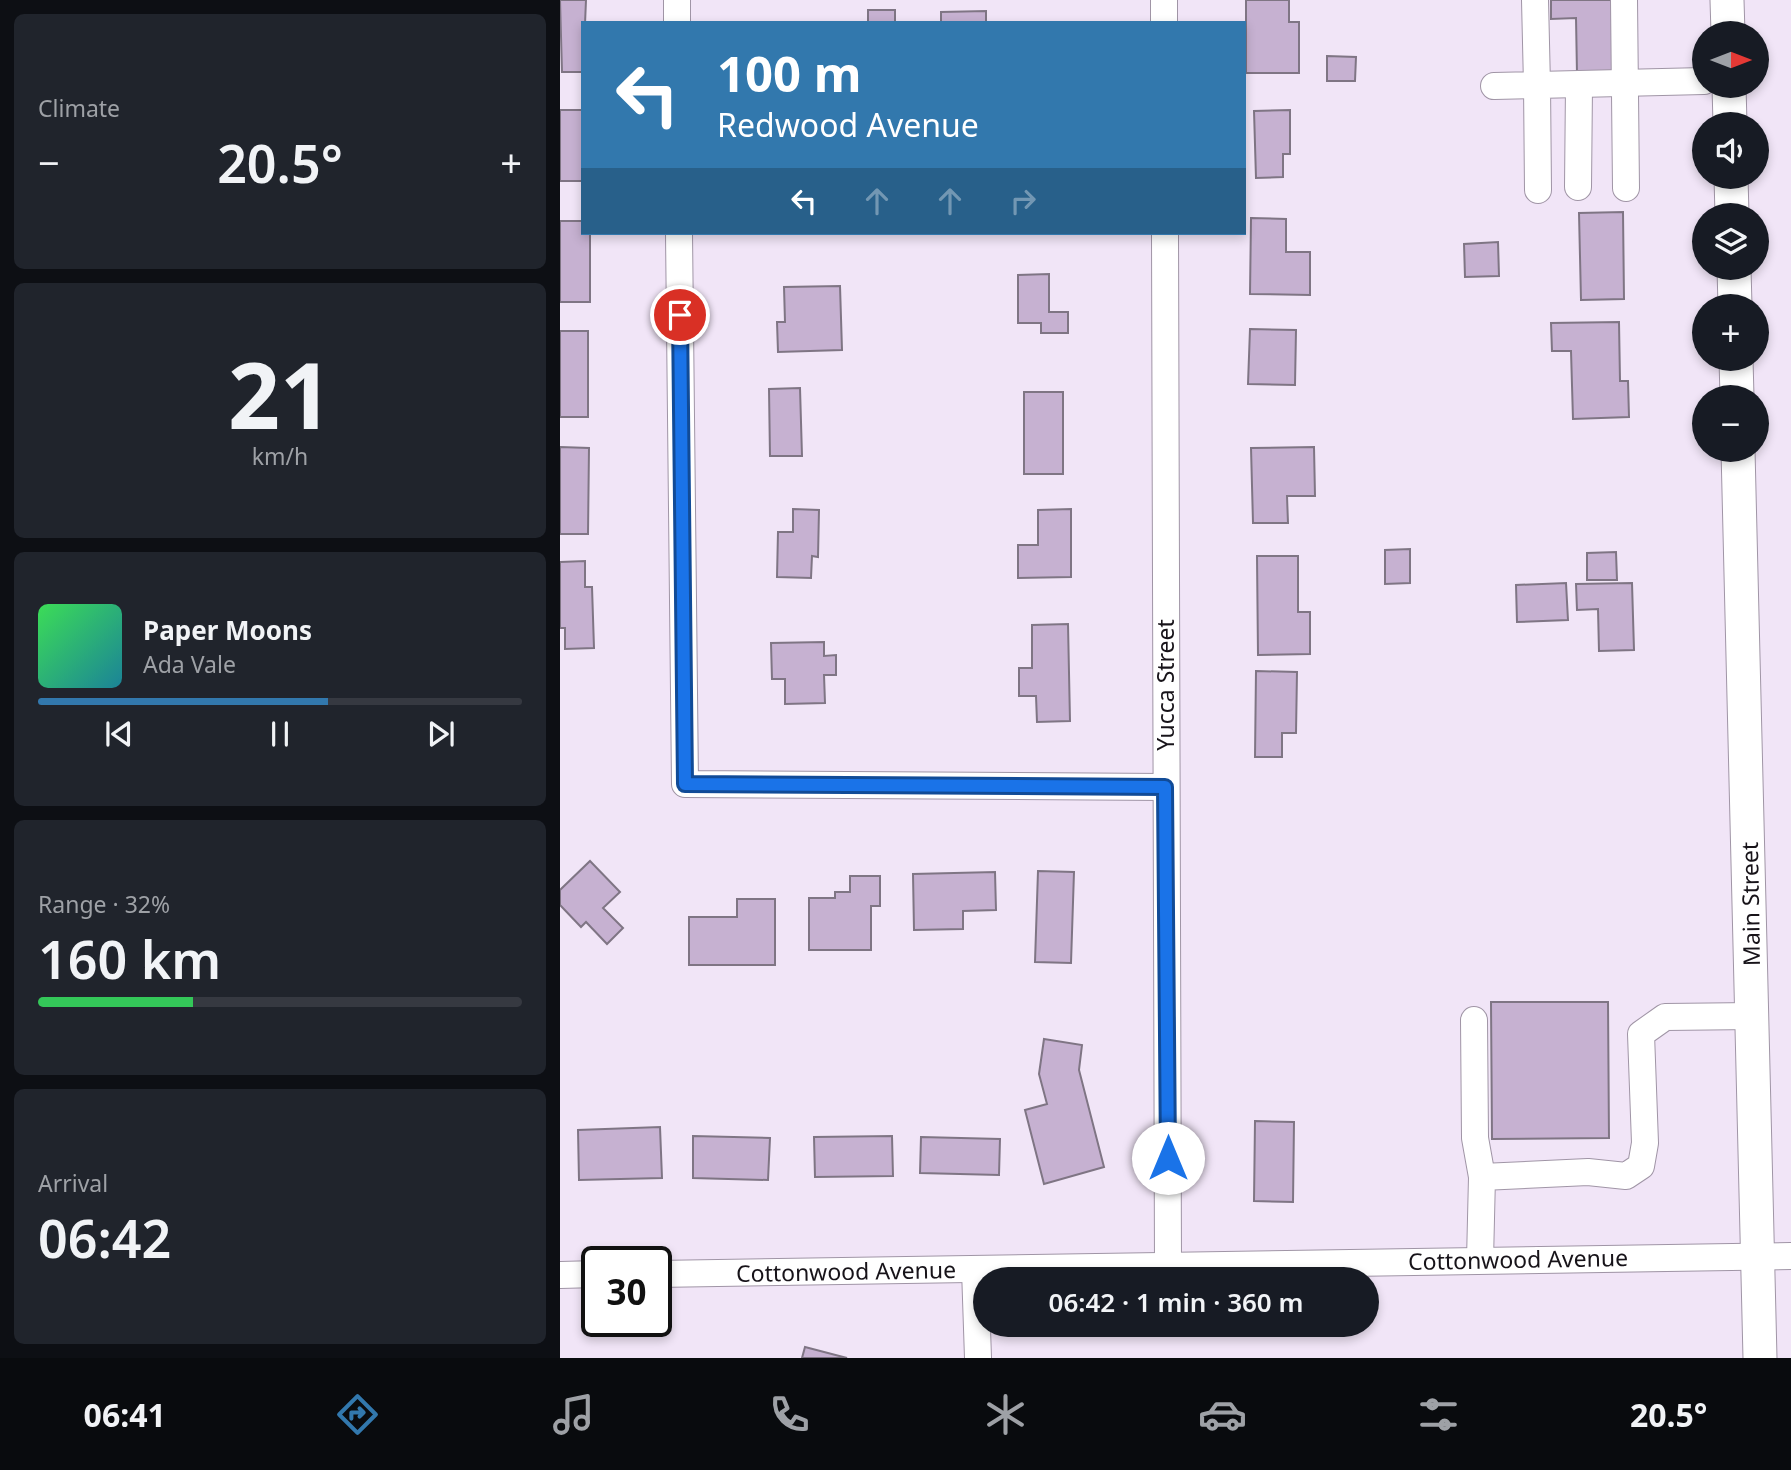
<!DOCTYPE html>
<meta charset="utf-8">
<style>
body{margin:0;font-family:"Noto Sans",sans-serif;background:#20242c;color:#f1f3f6;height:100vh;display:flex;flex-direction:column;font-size:26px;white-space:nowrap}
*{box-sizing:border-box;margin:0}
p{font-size:23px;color:#9ea1a6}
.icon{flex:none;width:38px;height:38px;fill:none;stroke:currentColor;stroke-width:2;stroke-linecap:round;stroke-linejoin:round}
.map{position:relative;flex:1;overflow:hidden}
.drawer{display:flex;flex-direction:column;gap:14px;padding:14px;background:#0d0f14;width:560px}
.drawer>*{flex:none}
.top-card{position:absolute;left:21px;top:21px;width:665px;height:214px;border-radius:0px;box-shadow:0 4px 10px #0003;background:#3278ad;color:#fff;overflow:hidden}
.needle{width:46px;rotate:90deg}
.controls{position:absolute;left:1132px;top:21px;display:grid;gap:14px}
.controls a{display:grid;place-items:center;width:77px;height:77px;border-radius:50%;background:#171b24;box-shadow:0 4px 10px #0003;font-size:35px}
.speed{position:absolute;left:21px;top:1246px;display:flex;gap:14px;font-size:35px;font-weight:700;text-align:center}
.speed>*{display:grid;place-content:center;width:91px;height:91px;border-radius:50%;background:#171b24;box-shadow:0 4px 10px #0003;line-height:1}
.speed .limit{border:4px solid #111;border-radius:10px;background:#fff;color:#111}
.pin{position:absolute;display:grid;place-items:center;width:60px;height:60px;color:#fff;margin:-30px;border:4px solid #fff;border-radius:50%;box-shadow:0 2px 7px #0007}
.me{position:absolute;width:77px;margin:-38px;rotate:0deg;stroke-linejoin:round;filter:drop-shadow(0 0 5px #0008)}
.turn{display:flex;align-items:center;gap:24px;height:147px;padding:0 21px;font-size:32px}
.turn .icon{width:91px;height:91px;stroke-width:2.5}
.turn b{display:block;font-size:49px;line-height:60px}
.lanes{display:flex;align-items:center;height:66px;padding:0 21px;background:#0003;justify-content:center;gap:35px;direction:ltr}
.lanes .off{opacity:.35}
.big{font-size:52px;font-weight:600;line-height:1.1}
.drawer .tile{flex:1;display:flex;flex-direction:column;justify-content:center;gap:10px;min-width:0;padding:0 24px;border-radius:10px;background:#20242c}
.drawer .dial{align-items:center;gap:0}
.dial b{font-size:91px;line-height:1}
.song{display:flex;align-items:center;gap:21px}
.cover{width:84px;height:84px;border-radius:10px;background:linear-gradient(135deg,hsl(130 70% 55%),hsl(190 70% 35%))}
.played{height:7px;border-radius:4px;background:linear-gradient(90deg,#3278ad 60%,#363941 60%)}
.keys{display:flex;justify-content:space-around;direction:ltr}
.heat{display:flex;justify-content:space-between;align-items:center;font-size:38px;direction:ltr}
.charge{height:10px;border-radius:5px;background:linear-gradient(90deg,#34c759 32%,#363941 0)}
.trip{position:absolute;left:413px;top:1267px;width:406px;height:70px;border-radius:35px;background:#171b24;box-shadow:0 4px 10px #0003;font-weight:600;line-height:70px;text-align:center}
.tab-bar{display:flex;height:112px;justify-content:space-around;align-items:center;background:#090b0e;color:#9ea1a6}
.tab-bar .icon{width:49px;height:49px}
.tab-bar .selected{color:#3278ad}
.tab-bar b{font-size:32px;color:#f1f3f6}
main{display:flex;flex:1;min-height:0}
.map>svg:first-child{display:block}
.building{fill:#c6b1d1;stroke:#7f7584;stroke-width:2}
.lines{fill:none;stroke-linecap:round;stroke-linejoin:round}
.minor-casing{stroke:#a095a6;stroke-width:28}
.major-casing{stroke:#a095a6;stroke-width:35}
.minor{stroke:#fff;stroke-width:26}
.major{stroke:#fff;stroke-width:33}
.route-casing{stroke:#114b97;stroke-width:18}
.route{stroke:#1a73e8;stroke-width:12}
.labels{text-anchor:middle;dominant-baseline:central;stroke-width:6;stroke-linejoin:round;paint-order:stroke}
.street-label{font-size:23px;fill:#171319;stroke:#fff}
</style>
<main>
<section class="drawer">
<div class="tile"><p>Climate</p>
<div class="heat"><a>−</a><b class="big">20.5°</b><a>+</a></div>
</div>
<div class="tile dial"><b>21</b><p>km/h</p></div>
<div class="tile">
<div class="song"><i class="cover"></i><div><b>Paper Moons</b><p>Ada Vale</p></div></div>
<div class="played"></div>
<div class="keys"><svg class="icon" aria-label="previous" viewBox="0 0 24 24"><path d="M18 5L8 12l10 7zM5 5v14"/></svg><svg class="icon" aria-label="pause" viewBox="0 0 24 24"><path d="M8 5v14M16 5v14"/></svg><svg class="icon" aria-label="next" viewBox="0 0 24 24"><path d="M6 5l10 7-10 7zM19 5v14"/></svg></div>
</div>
<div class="tile"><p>Range · 32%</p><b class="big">160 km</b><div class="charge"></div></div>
<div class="tile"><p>Arrival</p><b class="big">06:42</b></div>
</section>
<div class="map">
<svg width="1231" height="1358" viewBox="0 0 1231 1358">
<rect width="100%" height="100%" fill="#f1e5f7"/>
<!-- building -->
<g class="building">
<polygon points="0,0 26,0 23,72 2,72"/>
<polygon points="686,0 729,0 729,22 739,22 739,73 686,73"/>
<polygon points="991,0 1055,0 1057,73 1017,74 1016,18 991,19"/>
<rect x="308" y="10" width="27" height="13"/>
<polygon points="426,11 426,23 381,23 381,12"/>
<polygon points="767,56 796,57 795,81 767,81"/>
<rect x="0" y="110" width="23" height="71"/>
<polygon points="730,110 730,154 723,154 723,177 696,178 694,111"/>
<polygon points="1063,212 1064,299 1021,300 1019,213"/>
<polygon points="691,218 726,219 726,252 750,252 750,295 690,294"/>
<polygon points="0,221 23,221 23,233 30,233 30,302 0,302"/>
<polygon points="938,242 939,276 905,277 904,244"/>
<polygon points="489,274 489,312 508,312 508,333 481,333 481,323 458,323 458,275"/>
<polygon points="280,286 282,350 218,352 217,322 225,322 224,287"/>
<polygon points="1059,322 1060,381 1068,381 1069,417 1013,419 1011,351 992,351 991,323"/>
<polygon points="690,329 736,330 735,385 688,384"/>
<rect x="0" y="331" width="28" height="86"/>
<polygon points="240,388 242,456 210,456 209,389"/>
<rect x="464" y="392" width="39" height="82"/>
<polygon points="0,447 29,448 28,534 0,534"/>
<polygon points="754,447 755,496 727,496 728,523 693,523 691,448"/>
<polygon points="233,509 259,510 258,557 252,556 251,578 217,577 218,532 233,532"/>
<polygon points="511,509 511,577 458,578 458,545 478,545 478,510"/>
<polygon points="850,549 850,583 825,584 825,550"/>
<polygon points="1056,552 1057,580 1027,580 1027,553"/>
<polygon points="697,556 738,556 738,612 750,612 750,654 698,655"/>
<polygon points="25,561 25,587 32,587 34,648 5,649 5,628 0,628 0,562"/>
<polygon points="1006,583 1008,620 957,622 956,585"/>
<polygon points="1072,583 1074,650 1039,651 1038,609 1017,610 1016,584"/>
<polygon points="508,624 510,721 477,722 476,696 459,696 459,668 472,668 472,625"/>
<polygon points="264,642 264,656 276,655 276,675 264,675 265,703 225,704 225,679 212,679 211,643"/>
<polygon points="696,671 737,672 736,733 722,733 722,757 695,757"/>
<polygon points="30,861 60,892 43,908 63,928 47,944 26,922 21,927 0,905 0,890"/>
<polygon points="478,871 514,872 511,963 475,962"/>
<polygon points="435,872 436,910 403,911 403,929 354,930 353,874"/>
<polygon points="290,876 320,876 320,906 311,906 311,950 249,950 249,898 275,898 275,892 290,892"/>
<polygon points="177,899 215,899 215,965 129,965 129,917 177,917"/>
<polygon points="931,1002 1048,1002 1049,1138 932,1139"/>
<polygon points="484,1039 522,1045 519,1070 544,1167 484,1184 465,1110 487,1104 479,1074"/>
<polygon points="695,1121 734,1122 733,1202 694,1201"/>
<polygon points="100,1127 102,1178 19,1180 18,1130"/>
<polygon points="133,1136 210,1138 208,1180 133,1178"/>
<polygon points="332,1136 333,1176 255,1177 254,1137"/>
<polygon points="361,1137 440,1139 439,1175 360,1173"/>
<polygon points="245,1347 287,1358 242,1358"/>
</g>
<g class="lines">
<defs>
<g id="minor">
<polyline points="117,0 117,23"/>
<polyline points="604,0 604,23"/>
<polyline points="1064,0 1066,188"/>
<polyline points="934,86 977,85 975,0"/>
<polyline points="1018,187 1019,86"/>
<polyline points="978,190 977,85 1144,81"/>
<polyline points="119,233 125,784 605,787"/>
<polyline points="605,233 608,1264"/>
<polyline points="914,1020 915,1138 922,1177"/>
<polyline points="920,1260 922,1177 1028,1172 1066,1176 1081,1166 1085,1143 1081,1034 1105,1017 1193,1016"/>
<polyline points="415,1269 418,1358"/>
<polyline points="96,1274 1231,1256"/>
<polyline points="0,1275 37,1274"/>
</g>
<g id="major">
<polyline points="1167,0 1168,33"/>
<polyline points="1169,86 1170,124"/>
<polyline points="1171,177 1172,215"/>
<polyline points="1174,268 1175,306"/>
<polyline points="1176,359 1177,397"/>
<polyline points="1178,450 1200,1358"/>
</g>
</defs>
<!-- minor casing -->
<use href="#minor" class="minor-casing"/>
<!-- major casing -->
<use href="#major" class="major-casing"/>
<!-- minor -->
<use href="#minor" class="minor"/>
<!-- major -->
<use href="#major" class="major"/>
</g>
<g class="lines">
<defs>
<polyline id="route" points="120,315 125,784 605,787 608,1158"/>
</defs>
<!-- route casing -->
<use href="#route" class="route-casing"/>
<!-- route -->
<use href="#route" class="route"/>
</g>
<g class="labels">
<!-- street labels -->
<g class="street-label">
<text transform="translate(605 685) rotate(-90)">Yucca Street</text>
<text transform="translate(1190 904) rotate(-91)">Main Street</text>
<text transform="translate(958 1259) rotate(-1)">Cottonwood Avenue</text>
<text transform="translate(286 1271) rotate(-1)">Cottonwood Avenue</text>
</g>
</g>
</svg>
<div class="controls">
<a><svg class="needle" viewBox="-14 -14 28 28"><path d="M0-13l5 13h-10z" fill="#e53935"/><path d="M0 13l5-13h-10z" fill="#9ea1a6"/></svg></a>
<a><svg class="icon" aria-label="sound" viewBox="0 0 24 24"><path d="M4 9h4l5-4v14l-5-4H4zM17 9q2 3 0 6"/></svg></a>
<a><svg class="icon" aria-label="layers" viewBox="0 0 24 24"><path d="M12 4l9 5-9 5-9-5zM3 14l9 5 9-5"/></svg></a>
<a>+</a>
<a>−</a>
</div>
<div class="speed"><div class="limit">30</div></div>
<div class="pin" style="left:120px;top:315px;background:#d93025"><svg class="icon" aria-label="arrive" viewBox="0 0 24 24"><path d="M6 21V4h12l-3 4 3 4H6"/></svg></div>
<svg class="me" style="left:608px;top:1158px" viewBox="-20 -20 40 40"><circle r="19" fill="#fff"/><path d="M0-13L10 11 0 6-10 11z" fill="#1a73e8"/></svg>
<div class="trip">06:42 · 1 min · 360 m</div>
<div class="top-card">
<div class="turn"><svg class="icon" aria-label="left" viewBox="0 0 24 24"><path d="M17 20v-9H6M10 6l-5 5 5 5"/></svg><div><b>100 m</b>Redwood Avenue</div></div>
<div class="lanes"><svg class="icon" aria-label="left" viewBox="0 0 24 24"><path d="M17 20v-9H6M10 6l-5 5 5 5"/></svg><svg class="icon off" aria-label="ahead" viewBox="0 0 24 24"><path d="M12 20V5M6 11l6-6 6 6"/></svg><svg class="icon off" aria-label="ahead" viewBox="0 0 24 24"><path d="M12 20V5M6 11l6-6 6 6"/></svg><svg class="icon off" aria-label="right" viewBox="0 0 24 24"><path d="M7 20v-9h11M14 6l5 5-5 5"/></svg></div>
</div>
</div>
</main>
<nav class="tab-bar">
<b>06:41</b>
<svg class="icon selected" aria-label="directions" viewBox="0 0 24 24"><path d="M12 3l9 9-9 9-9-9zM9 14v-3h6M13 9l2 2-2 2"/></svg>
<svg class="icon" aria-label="music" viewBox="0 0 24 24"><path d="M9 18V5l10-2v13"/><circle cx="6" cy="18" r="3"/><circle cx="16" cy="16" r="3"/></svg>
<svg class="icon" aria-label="phone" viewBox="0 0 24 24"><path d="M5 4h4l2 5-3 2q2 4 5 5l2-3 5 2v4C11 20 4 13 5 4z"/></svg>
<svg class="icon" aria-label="climate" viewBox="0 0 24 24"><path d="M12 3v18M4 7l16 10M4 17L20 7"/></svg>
<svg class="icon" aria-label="car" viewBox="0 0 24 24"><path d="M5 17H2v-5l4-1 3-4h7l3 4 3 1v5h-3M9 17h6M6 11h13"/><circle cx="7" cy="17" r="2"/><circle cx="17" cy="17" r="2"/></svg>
<svg class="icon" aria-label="filters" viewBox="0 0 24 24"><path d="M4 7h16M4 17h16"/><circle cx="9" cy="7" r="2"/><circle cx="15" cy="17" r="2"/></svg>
<b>20.5°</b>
</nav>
